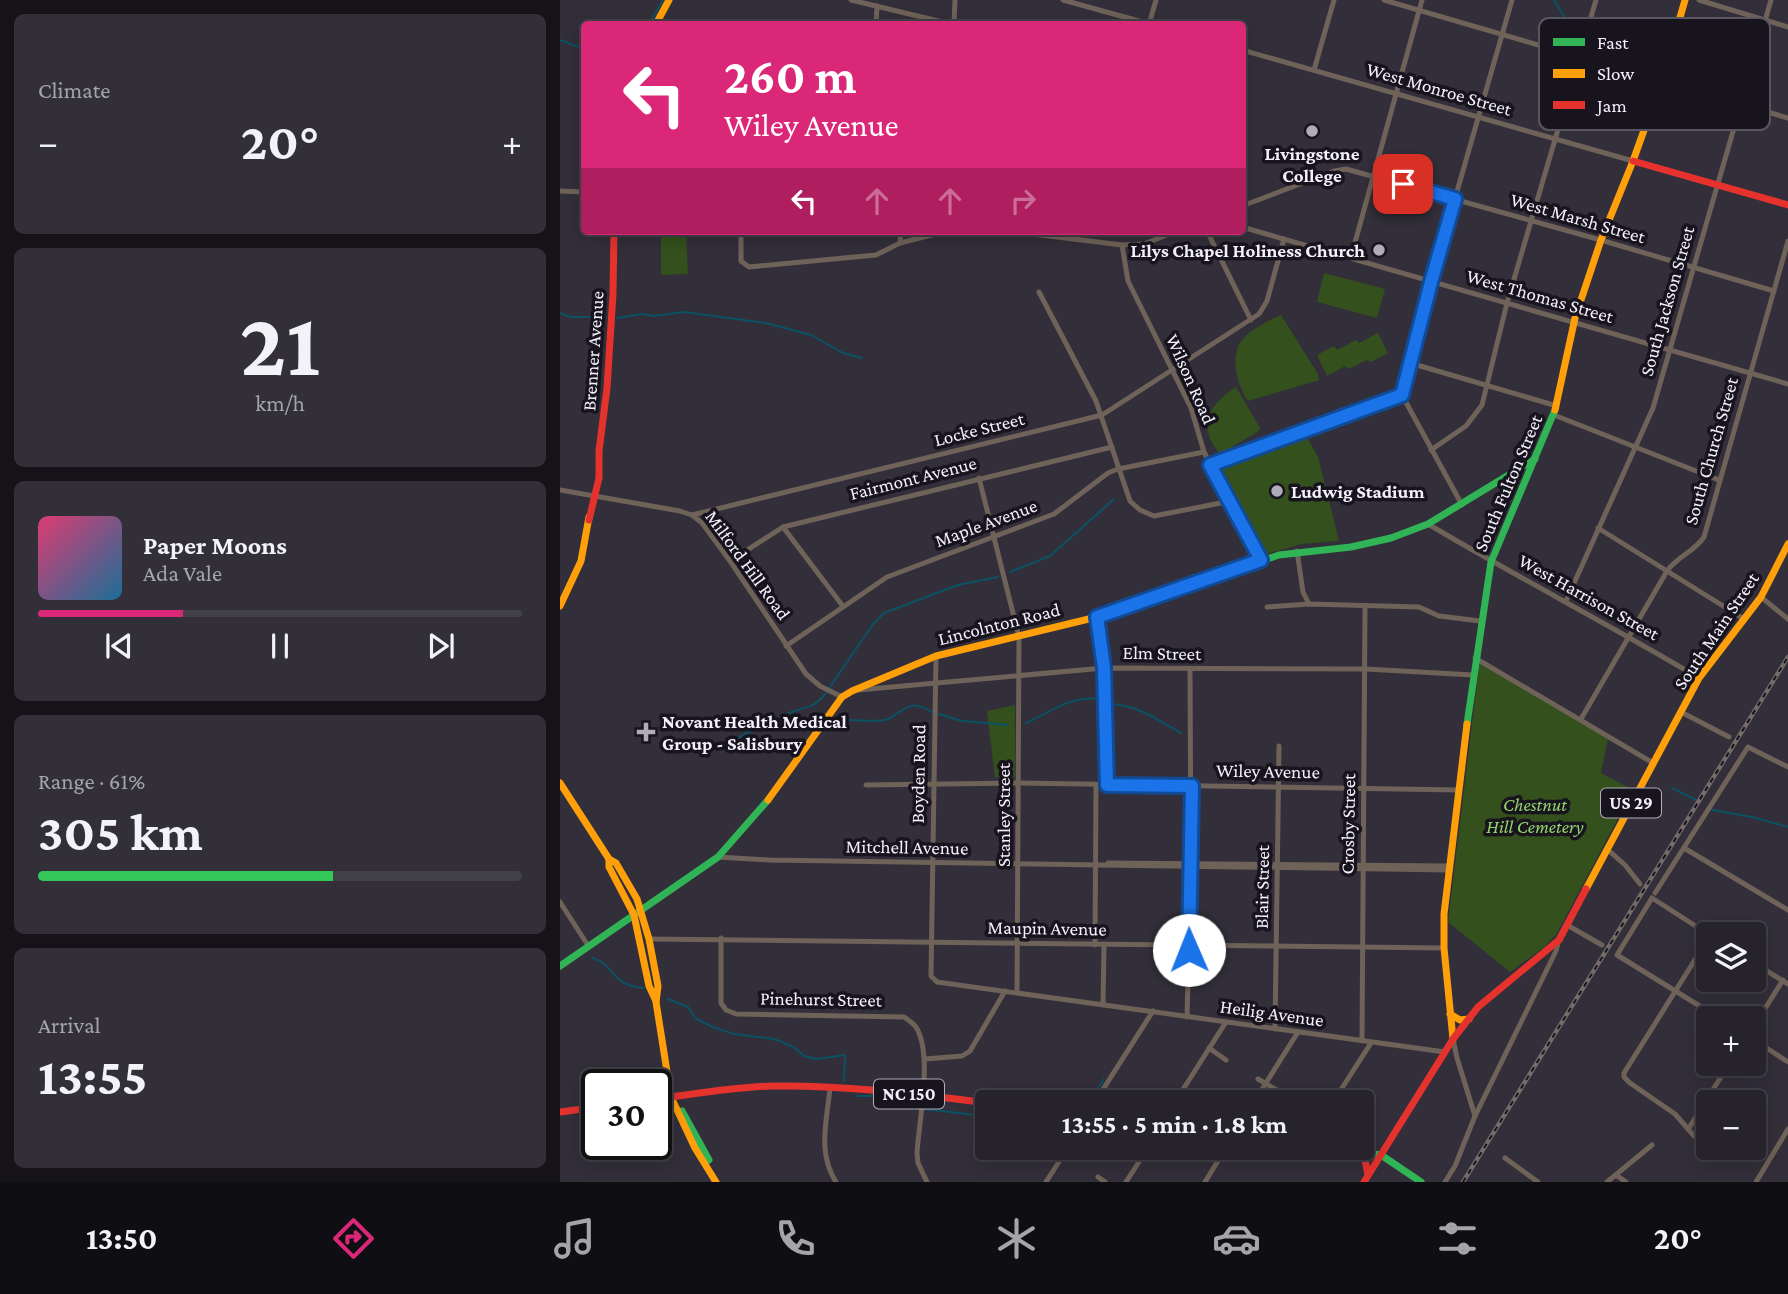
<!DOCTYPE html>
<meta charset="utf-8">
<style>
body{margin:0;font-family:"Crimson Pro",serif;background:#322f38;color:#f1f3f6;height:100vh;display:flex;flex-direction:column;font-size:26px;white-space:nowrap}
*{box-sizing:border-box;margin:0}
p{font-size:23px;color:#a4a4a9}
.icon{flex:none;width:38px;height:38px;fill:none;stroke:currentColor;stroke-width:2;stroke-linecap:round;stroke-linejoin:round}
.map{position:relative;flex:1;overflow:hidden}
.drawer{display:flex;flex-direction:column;gap:14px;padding:14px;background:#151318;width:560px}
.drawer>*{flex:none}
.top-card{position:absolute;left:21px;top:21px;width:665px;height:214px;border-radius:7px;box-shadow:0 4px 18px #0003,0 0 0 2px #424048;background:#db2777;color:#fff;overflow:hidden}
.buttons{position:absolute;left:1136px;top:922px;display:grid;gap:14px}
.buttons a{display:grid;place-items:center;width:70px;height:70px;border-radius:7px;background:#26232c;box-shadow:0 4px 18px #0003,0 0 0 2px #424048;font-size:35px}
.speed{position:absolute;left:21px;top:1069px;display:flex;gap:14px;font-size:35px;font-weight:700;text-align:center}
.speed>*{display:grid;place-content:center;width:91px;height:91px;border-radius:50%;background:#26232c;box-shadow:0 4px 18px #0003,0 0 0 2px #424048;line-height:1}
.speed .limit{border:4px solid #111;border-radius:10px;background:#fff;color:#111}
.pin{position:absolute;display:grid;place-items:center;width:60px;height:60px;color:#fff;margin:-30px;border-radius:14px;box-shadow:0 4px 10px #0006}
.me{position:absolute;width:77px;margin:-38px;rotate:359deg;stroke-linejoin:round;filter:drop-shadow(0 0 5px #0008)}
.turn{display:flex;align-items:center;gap:24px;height:147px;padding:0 28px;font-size:32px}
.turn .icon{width:91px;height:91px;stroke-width:2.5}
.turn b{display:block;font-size:49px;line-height:60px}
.lanes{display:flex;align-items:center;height:66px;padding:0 28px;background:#0003;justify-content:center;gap:35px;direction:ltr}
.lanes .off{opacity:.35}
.big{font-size:52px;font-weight:700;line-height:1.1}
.drawer .tile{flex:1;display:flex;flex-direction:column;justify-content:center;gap:10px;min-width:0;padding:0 24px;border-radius:10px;background:#322f38}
.drawer .dial{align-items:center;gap:0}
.dial b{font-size:91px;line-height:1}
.song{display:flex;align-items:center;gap:21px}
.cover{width:84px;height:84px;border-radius:10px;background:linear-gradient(135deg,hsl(340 70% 55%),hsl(200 70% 35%))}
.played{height:7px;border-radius:4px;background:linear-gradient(90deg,#db2777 30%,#424048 30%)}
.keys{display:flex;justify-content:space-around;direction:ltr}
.heat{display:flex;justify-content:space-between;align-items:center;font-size:38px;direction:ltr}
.charge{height:10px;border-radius:5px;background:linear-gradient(90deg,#34c759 61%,#424048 0)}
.trip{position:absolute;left:415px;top:1090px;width:399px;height:70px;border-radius:7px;background:#26232c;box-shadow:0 4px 18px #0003,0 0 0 2px #424048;font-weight:700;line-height:70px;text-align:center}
.menu{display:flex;height:112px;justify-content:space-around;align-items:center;background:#0f0e12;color:#a4a4a9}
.menu .icon{width:49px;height:49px}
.menu .selected{color:#db2777}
.menu b{font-size:32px;color:#f1f3f6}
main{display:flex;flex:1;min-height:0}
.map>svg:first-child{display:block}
.green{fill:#33501d}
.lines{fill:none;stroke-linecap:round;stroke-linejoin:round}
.stream{stroke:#0a5264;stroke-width:2}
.street{stroke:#6f6258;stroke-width:5}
.fast{stroke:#30b455;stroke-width:7}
.slow{stroke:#ff9f0a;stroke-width:7}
.jam{stroke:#e5322d;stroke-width:7}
.rail-casing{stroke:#756c68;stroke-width:4.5}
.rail{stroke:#17141e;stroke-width:2;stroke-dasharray:5;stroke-linecap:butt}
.route-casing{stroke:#114b97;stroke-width:18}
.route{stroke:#1a73e8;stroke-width:12}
.poi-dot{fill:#b0acb9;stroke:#17141e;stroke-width:2.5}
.labels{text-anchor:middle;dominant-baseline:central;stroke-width:7;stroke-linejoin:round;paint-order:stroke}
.shield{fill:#17141e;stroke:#b2aebb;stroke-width:2}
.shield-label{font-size:18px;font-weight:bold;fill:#f4f0fe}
.street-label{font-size:19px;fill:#f4f0fe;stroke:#17141e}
.poi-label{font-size:19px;font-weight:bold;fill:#f4f0fe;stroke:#17141e;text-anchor:start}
.park-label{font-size:19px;font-style:italic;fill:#95d56b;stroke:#17141e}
.key{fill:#17141e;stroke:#595661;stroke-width:2}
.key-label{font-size:19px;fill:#f4f0fe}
</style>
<main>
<section class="drawer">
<div class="tile"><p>Climate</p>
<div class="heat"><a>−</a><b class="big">20°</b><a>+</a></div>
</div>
<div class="tile dial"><b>21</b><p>km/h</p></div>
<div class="tile">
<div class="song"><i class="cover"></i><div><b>Paper Moons</b><p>Ada Vale</p></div></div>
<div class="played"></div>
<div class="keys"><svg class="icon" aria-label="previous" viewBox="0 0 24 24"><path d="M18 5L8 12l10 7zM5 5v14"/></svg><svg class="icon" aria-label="pause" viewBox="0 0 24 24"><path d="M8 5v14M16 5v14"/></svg><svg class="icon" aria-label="next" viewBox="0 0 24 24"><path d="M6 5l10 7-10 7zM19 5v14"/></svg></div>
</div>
<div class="tile"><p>Range · 61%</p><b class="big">305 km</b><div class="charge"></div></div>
<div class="tile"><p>Arrival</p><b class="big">13:55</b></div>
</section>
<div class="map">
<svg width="1228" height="1182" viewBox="0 0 1228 1182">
<rect width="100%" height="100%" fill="#322f3a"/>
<!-- green -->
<g class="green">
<polygon points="101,231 126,231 128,274 101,275"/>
<polygon points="764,273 825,289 817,318 757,302"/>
<path d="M721 315 758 374 759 380 688 401C678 386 670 360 680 343 688 330 708 321 721 315Z"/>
<polygon points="818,333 828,353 811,362 807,360 789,369 785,366 767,376 757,355 774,346 777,350 796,340 799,343"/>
<path d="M676 387 700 428 699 431 660 454C636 427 649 404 676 387Z"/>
<polygon points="745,434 758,457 779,541 741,544 701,556 654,467"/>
<polygon points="921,664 1048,739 1041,773 1073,790 996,935 983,948 950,972 888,922 919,666"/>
<polygon points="455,705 455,777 435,777 427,711"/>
</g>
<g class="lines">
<!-- stream -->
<g class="stream">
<polyline points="994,0 1006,20"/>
<polyline points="89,24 103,0"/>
<polyline points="0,40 24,49"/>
<polyline points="0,313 11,317 46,317"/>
<polyline points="57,318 82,314 94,316 124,312 206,323 251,335 283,353 302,358"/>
<polyline points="450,572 490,556 554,499"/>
<polyline points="270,687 313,624 324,613 398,585 438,577"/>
<path d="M552 704C583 707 595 719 621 733"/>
<polyline points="379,714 402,721 448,725"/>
<path d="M290 720C300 720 315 722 325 720 344 714 346 696 372 712"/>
<path d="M466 723C491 712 511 695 539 699"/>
<path d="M162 750C181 734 206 723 229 713 248 705 251 711 266 693"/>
<polyline points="1112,788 1136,800"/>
<polyline points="1152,810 1192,817 1228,827"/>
<path d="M32 958C53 962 51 986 83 988"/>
<polyline points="108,999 128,1007 135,1018 153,1027 174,1034 214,1039 234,1047 244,1056 256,1059 285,1055 284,1082"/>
<polyline points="297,1096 318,1096 325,1104 357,1108"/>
<polyline points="529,1102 544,1079"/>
<polyline points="365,1109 415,1115 427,1123"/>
</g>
<!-- street -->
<g class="street">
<polyline points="291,0 391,24"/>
<polyline points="503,0 590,24"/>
<polyline points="824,0 1228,118"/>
<polyline points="1139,0 1228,27"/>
<polyline points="316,24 317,6"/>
<polyline points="394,24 395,0"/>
<polyline points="589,24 596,0"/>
<polyline points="682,50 1073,161"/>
<polyline points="754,70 774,0"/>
<polyline points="0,191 24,192"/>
<polyline points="682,206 774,171 786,169 1037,239 1214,291"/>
<polyline points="682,227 1228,384"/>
<polyline points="181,231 181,261 189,267 316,255 340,243 383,232 399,231"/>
<polyline points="449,231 562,245 584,244 617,231"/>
<polyline points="647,231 691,320"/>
<polyline points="340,243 341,231"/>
<polyline points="562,245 568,281 631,408 644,452 701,560"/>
<polyline points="791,257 862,0"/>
<polyline points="479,292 536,401 570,501 580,510 594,516 671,501"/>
<polyline points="850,363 997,406"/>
<polyline points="842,395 871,282 952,0"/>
<polyline points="842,395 902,505"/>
<polyline points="994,415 1159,480"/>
<polyline points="871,450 906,426 922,405 947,303 1036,0"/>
<polyline points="651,465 842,395"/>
<polyline points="419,478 459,637 457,993"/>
<polyline points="0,490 120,511 132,515 142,523 170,561 246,674 260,686 282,697"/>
<polyline points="132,515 542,415 699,314 707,301 724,239"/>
<path d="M868 524C957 577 1050 625 1139 678"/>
<polyline points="223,527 282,605"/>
<polyline points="1038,528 1184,619"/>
<polyline points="737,551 743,592 749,604"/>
<polyline points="170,561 223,527 552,447"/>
<polyline points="1201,597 1228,619"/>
<polyline points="1006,601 1093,408 1211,0"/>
<polyline points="707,607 749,604 859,607 879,616 920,621"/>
<polyline points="537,617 544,668 547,785"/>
<polyline points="226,646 327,577 494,514 548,473 558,469 644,452"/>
<polyline points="376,656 371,976 377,982 885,1052"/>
<polyline points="915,658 1093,763"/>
<polyline points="298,690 544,668 806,669 913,675"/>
<polyline points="1121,712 1169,737"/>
<path d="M1021 719 1107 571C1118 556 1134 552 1144 537L1228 241"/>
<polyline points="306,785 459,783 899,790"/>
<polyline points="1124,848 1228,910"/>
<polyline points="1047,849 1065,865 1080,884"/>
<polyline points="158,857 209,860 889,870"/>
<polyline points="548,863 889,866"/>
<polyline points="1095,893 1188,747 1228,767"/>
<polyline points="0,902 29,947"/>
<polyline points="1007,925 1042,945"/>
<polyline points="1148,934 1092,898 1057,955 1159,1018"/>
<path d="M161 938V1003L166 1010 176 1014 344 1017C348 1020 353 1023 356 1027 373 1054 359 1120 357 1153L358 1163 367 1182"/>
<polyline points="89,939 884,948"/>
<polyline points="535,945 536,785"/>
<polyline points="1194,963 1228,984"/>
<polyline points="543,1004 544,946"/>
<polyline points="627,1017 631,867 630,669"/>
<polyline points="1194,1026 1223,980"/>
<polyline points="715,1029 719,746"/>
<polyline points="893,1039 897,1058 915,1116"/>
<polyline points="1194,1040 1228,1062"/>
<polyline points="802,1041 805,607"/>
<polyline points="649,1048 666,1060"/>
<polyline points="365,1059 402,1056 410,1051 445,991"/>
<polyline points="698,1079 737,1102"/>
<path d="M270 1088C267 1121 257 1152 276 1182"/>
<polyline points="535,1102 593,1011"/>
<polyline points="615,1102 666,1022"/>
<polyline points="694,1102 738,1032"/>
<polyline points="773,1102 811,1043"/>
<polyline points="1129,1128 1169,1064"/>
<polyline points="1148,1152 1115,1114 1070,1083 1064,1077 1064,1073 1148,939"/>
<polyline points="945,1158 978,1182"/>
<polyline points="1056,1175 1066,1182"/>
<polyline points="538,1177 545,1182"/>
<polyline points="486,1182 500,1160"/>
<polyline points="566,1182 582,1157"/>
<polyline points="645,1182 666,1148"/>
<polyline points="885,1182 895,1166 915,1116 996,951 998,943"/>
<polyline points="1047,1182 1092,1145"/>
<polyline points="1196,1182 1228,1129"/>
</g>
<!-- fast -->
<g class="fast">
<polyline points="582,602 719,555 791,547 831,538 868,524 975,459"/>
<polyline points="907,724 931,562 995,410"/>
<polyline points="0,966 158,857 208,800"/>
<polyline points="122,1111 149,1160"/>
<polyline points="772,1148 821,1155"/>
<polyline points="821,1155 861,1182"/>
</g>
<!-- slow -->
<g class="slow">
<polyline points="96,24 109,0"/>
<polyline points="995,410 1015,318 1041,240 1073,161 1102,80 1125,0"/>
<polyline points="0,606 21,561 29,517"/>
<polyline points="0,783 49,859 56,863 77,899 89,939 98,986 96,1002 111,1097 135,1148 156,1182"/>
<polyline points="208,800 282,697 292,691 376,656 537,617 582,602"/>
<polyline points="49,859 49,867 74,915 89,986 96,1001"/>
<polyline points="1026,889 1139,678 1201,597 1228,544"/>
<polyline points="890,1014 900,1020 909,1019"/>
<polyline points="893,1039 884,948 884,914 907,724"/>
</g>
<!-- jam -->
<g class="jam">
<polyline points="1073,161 1228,205"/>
<polyline points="29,520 39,478 39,451 47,388 53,294 54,231"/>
<path d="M96 1099C135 1094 174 1087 213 1086 285 1085 356 1094 427 1103"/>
<polyline points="0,1112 37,1107"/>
<polyline points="796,1151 805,1160 808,1175"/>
<polyline points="804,1182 893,1039 918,1007 999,940 1026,889"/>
</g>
<defs>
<polyline id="rail" points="903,1182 1228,657"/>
</defs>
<!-- rail casing -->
<use href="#rail" class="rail-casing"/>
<!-- rail -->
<use href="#rail" class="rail"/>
</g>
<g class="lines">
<defs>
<polyline id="route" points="629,950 632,786 547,785 544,668 537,617 701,560 650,465 842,395 871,282 895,199 843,184"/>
</defs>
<!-- route casing -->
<use href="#route" class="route-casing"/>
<!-- route -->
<use href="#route" class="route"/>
</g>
<!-- markers -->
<g class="poi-dot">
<circle cx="752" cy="131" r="7"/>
<circle cx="819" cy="250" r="7"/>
<circle cx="717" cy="491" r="7"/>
<path d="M82.5 721.5h7v7h7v7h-7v7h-7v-7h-7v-7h7z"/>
</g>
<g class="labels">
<!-- shield labels -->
<g class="shield">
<rect x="1041" y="788.5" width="60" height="29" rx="5"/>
<rect x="314" y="1079.5" width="70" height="29" rx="5"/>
</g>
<g class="shield-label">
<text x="1071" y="803">US 29</text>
<text x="349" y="1094">NC 150</text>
</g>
<!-- street labels -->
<g class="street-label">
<text transform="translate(879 89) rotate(16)">West Monroe Street</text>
<text transform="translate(1018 218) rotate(16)">West Marsh Street</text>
<text transform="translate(980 296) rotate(16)">West Thomas Street</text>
<text transform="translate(1107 301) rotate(-74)">South Jackson Street</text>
<text transform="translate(33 351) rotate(-86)">Brenner Avenue</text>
<text transform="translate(631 379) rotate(66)">Wilson Road</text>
<text transform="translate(419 429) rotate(-14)">Locke Street</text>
<text transform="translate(1151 451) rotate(-74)">South Church Street</text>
<text transform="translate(353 478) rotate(-14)">Fairmont Avenue</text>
<text transform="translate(948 483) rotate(-67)">South Fulton Street</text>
<text transform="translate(426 523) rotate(-20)">Maple Avenue</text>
<text transform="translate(188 565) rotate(54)">Milford Hill Road</text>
<text transform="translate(1029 597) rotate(29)">West Harrison Street</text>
<text transform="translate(439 624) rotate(-14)">Lincolnton Road</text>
<text transform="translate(1156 631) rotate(-56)">South Main Street</text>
<text transform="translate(602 653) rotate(1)">Elm Street</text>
<text transform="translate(708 771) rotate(1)">Wiley Avenue</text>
<text transform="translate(358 774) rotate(-89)">Boyden Road</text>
<text transform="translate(443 815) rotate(-90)">Stanley Street</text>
<text transform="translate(788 824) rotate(-89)">Crosby Street</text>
<text transform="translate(347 847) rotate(1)">Mitchell Avenue</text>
<text transform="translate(702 887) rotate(-89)">Blair Street</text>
<text transform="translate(487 928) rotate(1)">Maupin Avenue</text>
<text transform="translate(261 999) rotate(1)">Pinehurst Street</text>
<text transform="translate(712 1013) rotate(8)">Heilig Avenue</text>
</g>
<!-- poi labels -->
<g class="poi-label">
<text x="752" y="153" text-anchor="middle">Livingstone<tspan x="752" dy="22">College</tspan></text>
<text x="805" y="250" text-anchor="end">Lilys Chapel Holiness Church</text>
<text x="731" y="491">Ludwig Stadium</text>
<text x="102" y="721">Novant Health Medical<tspan x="102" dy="22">Group - Salisbury</tspan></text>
</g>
<!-- park labels -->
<g class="park-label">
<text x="975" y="804">Chestnut<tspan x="975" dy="22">Hill Cemetery</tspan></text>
</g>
</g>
<!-- legend -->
<rect x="979" y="18" width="231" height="112" rx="10" class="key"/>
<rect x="993" y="38" width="32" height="8" fill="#30b455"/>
<rect x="993" y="69" width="32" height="9" fill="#ff9f0a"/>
<rect x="993" y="101" width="32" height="8" fill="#e5322d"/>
<g class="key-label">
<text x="1037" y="49">Fast</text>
<text x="1037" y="80">Slow</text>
<text x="1037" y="112">Jam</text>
</g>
</svg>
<div class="buttons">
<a><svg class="icon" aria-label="layers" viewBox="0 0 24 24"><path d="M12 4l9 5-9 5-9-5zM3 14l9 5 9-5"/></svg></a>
<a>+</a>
<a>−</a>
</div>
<div class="speed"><div class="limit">30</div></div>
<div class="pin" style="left:843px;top:184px;background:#d93025"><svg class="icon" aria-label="arrive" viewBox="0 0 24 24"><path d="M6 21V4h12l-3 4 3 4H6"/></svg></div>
<svg class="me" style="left:629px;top:950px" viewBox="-20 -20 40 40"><circle r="19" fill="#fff"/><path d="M0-13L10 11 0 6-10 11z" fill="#1a73e8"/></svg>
<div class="trip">13:55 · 5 min · 1.8 km</div>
<div class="top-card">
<div class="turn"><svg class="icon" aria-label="left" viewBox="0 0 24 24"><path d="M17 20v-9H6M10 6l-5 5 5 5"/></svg><div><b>260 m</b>Wiley Avenue</div></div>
<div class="lanes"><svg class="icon" aria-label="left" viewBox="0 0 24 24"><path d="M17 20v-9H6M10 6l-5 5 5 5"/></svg><svg class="icon off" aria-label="ahead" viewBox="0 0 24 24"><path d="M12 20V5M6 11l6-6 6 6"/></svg><svg class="icon off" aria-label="ahead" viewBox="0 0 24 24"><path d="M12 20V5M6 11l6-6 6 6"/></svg><svg class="icon off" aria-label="right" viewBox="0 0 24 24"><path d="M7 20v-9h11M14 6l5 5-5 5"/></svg></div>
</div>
</div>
</main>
<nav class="menu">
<b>13:50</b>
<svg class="icon selected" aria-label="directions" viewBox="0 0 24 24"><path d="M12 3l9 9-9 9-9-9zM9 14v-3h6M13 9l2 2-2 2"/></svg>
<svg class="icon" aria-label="music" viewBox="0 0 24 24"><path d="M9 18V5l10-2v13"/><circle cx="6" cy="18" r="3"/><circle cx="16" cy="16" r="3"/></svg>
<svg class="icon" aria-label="phone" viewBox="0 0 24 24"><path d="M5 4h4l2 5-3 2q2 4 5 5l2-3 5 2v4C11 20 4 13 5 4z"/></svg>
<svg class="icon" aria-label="climate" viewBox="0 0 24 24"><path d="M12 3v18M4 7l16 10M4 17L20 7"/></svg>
<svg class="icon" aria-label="car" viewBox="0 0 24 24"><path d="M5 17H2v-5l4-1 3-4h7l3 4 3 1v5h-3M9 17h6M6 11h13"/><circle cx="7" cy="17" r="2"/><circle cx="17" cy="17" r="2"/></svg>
<svg class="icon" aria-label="filters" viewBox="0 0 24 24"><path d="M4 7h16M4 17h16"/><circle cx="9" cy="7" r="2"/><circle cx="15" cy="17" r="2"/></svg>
<b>20°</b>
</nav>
